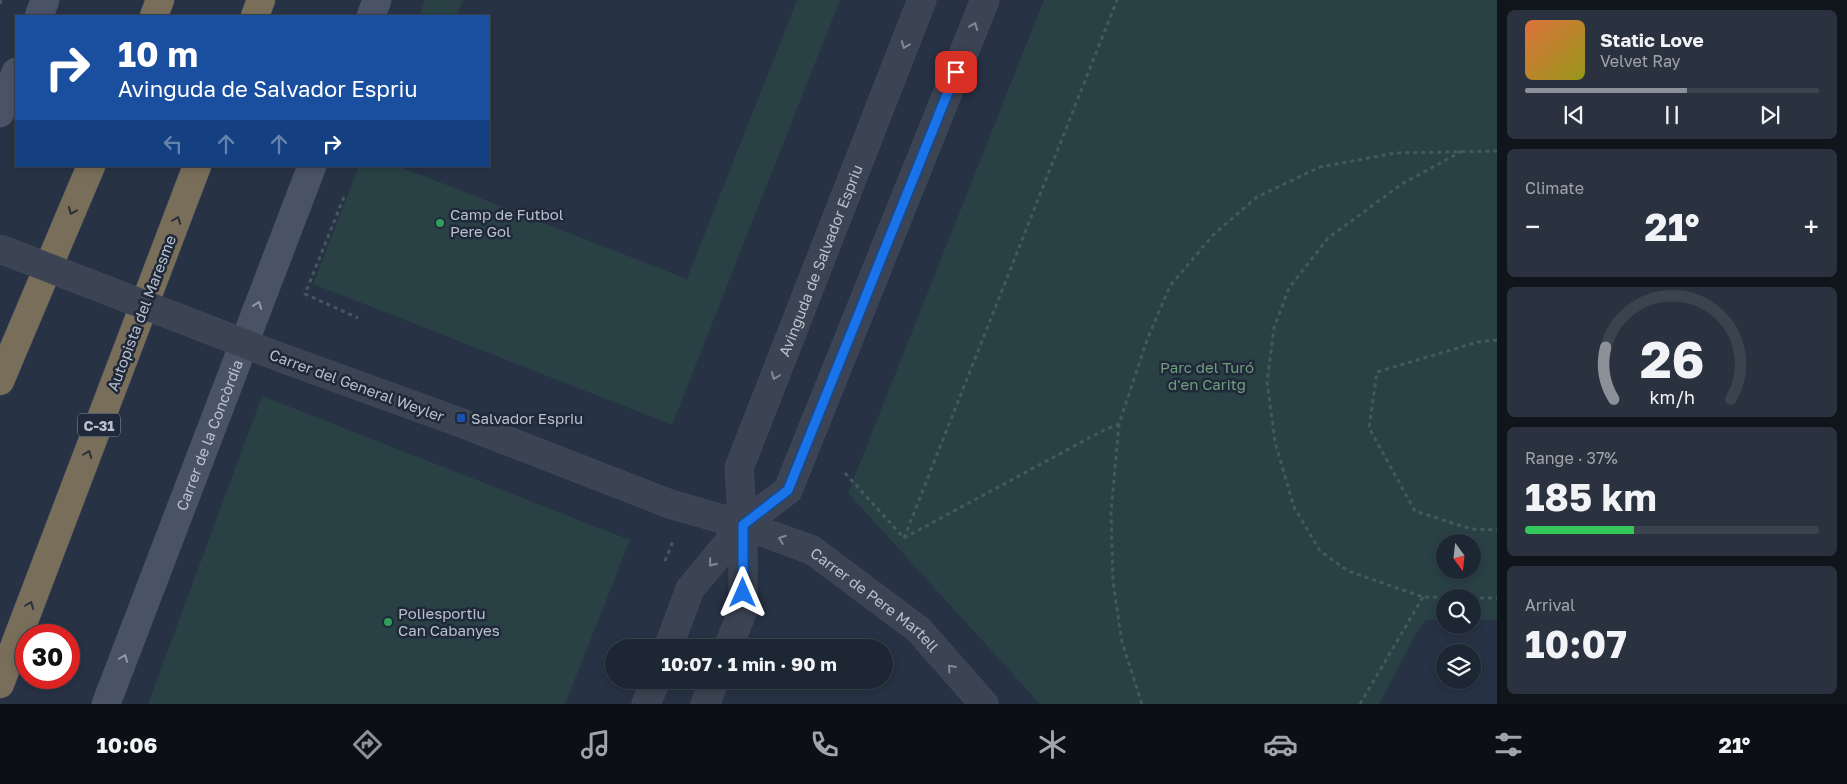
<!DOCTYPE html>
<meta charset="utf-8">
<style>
body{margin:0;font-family:"Golos Text",sans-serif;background:#2a323f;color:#f1f3f6;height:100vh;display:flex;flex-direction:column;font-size:19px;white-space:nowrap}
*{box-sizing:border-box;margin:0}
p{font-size:16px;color:#a0a5ac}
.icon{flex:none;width:28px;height:28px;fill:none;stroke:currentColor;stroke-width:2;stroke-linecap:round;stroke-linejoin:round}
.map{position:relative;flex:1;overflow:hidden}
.sheet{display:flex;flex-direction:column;gap:10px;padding:10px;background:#10151c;width:350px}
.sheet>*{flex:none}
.guide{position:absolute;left:15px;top:15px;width:475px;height:152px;border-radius:0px;box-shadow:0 2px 8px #0003,0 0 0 1px #3b434e;background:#1a4fa0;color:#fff;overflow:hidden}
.needle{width:32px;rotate:165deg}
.buttons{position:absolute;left:1436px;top:534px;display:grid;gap:10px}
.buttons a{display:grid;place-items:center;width:45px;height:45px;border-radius:50%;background:#1d2633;box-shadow:0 2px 8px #0003,0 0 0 1px #3b434e;font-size:25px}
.speed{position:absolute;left:15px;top:624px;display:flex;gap:10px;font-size:25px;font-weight:700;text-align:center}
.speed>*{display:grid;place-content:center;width:65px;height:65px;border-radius:50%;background:#1d2633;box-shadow:0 2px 8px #0003,0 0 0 1px #3b434e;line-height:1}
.speed .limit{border:8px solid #d22;background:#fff;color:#111}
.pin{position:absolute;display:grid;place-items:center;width:42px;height:42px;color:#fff;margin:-21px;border-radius:10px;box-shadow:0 2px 8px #0006}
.me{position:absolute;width:55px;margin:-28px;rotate:0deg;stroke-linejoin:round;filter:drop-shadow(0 0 4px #0008)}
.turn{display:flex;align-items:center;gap:18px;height:105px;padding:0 20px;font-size:22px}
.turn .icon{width:65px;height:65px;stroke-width:2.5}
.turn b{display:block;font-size:35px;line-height:42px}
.lanes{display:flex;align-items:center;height:48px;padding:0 20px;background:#0003;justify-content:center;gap:25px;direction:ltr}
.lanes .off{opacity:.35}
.big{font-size:38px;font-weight:700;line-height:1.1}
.sheet .tile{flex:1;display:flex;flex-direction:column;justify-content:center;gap:8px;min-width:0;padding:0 18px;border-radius:8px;background:#2a323f}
.sheet .dial{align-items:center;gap:0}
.dial svg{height:130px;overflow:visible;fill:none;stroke:#3b434e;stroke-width:7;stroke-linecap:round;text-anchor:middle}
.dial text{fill:#f1f3f6;stroke:none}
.song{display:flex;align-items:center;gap:15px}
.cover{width:60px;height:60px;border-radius:8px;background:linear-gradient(135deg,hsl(20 70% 55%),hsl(60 70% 35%))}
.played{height:5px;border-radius:2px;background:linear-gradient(90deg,#8c9099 55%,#3b434e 55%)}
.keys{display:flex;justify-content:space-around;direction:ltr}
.heat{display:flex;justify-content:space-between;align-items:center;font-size:28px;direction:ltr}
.charge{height:8px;border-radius:4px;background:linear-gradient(90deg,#34c759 37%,#3b434e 0)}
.trip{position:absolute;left:605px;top:639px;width:288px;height:50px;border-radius:25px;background:#1d2633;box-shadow:0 2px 8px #0003,0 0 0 1px #3b434e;font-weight:700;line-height:50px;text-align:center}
.tab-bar{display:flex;height:80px;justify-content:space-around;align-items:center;background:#0c0f14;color:#a0a5ac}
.tab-bar .icon{width:35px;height:35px}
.tab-bar .current{color:#8c9099}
.tab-bar b{font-size:22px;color:#f1f3f6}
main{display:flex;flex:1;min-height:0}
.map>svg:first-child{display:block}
.green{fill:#294045;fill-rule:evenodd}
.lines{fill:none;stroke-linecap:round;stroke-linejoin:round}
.street-casing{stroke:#454d5d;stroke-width:29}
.secondary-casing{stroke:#454d5d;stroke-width:29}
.highway-casing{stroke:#464f5e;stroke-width:29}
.path{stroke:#43595c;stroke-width:3;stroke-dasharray:4 4;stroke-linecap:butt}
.street{stroke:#3c4453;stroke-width:28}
.secondary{stroke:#4a5366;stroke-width:28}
.highway{stroke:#796e59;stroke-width:28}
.street-bridge-casing{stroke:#454d5d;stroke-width:29;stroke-linecap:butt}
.street-bridge{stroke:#3c4453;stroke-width:28}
.oneway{stroke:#818896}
.oneway2{stroke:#29303c}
.oneway3{stroke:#929aa9}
.route-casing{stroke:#114b97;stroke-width:12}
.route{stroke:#1a73e8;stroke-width:9}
.leisure-dot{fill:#2e9e5b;stroke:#202939;stroke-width:2}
.transit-dot{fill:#1a4fb4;stroke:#202939;stroke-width:2}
.labels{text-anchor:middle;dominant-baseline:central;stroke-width:5;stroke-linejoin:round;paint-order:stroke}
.shield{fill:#202939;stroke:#8b93a1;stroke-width:1}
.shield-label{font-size:14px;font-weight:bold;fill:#b9c0cd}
.poi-label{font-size:15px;fill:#b9c0cd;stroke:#202939;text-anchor:start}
.street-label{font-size:15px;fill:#b9c0cd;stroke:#202939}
.park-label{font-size:15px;fill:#709e7d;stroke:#202939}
</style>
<main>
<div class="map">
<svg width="1497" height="704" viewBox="0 0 1497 704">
<rect width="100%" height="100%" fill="#273244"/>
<!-- green -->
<g class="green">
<polygon points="425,0 463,0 457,16 419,16"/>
<polygon points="797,0 840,0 672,425 313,284 359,166 398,166 687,279"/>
<path d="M1044 0H1497V620H1473L1472 598H1445V620H1425L1417 632 1379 704H1040L848 493ZM1445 542H1472V570H1445Z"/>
<polygon points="262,396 630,540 565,704 148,704"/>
</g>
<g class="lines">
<defs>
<g id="street">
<path id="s1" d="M282 358 459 422 670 504 743 525 812 550 919 630 984 704"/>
<polyline points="668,648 690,589 743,525 788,490 985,0"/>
<path id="s2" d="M728 648 743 610V525L739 468 922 0"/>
<polyline points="646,704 656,680"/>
<polyline points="705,704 715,680"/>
</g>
<g id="secondary">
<polyline points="39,16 45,0"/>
<polyline points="371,16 377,0"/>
<polyline points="0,113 16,72"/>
<path id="s3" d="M106 704 312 166"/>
</g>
<g id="highway">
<polyline points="154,16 160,0"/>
<polyline points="255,16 261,0"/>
<polyline points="0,381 91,166"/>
<polyline points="0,684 197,166"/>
</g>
</defs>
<!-- street casing -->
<use href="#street" class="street-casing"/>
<!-- secondary casing -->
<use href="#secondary" class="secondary-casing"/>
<!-- highway casing -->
<use href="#highway" class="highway-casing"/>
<!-- path -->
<g class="path">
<polyline points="0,4 1,0"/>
<polyline points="1462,151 1402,184 1328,238 1289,288 1274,328 1267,382 1275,442 1294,507 1320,551 1348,571 1423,597 1472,598"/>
<polyline points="344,197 305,294 358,318"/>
<polyline points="1497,340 1478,342 1377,372 1369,428 1415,511 1471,529 1497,530"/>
<polyline points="1119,424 1111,511 1113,582 1122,642 1142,704"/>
<polyline points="845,473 904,538"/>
<polyline points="904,538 1104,430 1119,424 1147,340 1170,286 1213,235 1257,197 1320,167 1395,153 1497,151"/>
<polyline points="904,538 1117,0"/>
<polyline points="665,561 673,541"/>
<polyline points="1472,598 1497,598"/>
<polyline points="1360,704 1423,597"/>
</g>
<!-- street -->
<use href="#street" class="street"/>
<!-- secondary -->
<use href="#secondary" class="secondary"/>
<!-- highway -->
<use href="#highway" class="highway"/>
<defs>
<polyline id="street-bridge" points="0,249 282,358"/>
</defs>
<!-- street-bridge casing -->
<use href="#street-bridge" class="street-bridge-casing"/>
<!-- street-bridge -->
<use href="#street-bridge" class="street-bridge"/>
</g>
<!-- one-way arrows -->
<defs><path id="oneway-chevron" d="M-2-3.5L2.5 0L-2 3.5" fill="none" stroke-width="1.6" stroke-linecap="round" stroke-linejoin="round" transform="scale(1.25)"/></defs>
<g class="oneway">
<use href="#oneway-chevron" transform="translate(974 26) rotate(-68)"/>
<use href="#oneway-chevron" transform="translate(905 45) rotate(111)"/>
<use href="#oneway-chevron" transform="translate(775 376) rotate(111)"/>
<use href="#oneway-chevron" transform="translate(782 539) rotate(-160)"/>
<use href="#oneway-chevron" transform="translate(712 563) rotate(129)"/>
<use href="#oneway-chevron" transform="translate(951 668) rotate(-132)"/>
</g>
<g class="oneway2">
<use href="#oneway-chevron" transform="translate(72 211) rotate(113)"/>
<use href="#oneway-chevron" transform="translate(177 220) rotate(-69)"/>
<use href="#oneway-chevron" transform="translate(88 454) rotate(-69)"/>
<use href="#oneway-chevron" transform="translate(30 605) rotate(-69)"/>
</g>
<g class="oneway3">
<use href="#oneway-chevron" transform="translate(258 305) rotate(-69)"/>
<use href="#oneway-chevron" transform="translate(124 658) rotate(-69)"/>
</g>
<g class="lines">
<defs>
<polyline id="route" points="743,593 743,525 788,490 956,72"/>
</defs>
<!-- route casing -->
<use href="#route" class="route-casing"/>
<!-- route -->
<use href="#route" class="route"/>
</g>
<!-- markers -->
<g class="leisure-dot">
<circle cx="440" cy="223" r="5"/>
<circle cx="388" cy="622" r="5"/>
</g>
<rect class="transit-dot" x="456" y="413" width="10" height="10" rx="2.5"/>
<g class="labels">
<!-- shield labels -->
<rect class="shield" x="78" y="413.5" width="42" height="23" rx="4"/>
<g class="shield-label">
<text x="99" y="425">C-31</text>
</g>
<!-- poi labels -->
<g class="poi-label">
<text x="450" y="214">Camp de Futbol<tspan x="450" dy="17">Pere Gol</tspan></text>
<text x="471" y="418">Salvador Espriu</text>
<text x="398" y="613">Poliesportiu<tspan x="398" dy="17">Can Cabanyes</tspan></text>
</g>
<!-- street labels -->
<g class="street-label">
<text stroke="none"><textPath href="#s2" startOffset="406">Avinguda de Salvador Espriu</textPath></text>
<text transform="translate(141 313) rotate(-69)">Autopista del Maresme</text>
<text transform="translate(357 385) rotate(20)">Carrer del General Weyler</text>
<text stroke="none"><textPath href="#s3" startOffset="288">Carrer de la Concòrdia</textPath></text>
<text stroke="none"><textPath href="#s1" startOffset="644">Carrer de Pere Martell</textPath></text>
</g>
<!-- park labels -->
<g class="park-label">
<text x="1207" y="367">Parc del Turó<tspan x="1207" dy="17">d'en Caritg</tspan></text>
</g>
</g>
</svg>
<div class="buttons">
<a><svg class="needle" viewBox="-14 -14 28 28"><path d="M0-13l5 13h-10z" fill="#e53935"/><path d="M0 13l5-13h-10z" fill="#a0a5ac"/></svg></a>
<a><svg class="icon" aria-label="search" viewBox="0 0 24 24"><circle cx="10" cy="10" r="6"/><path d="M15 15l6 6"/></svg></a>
<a><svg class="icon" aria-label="layers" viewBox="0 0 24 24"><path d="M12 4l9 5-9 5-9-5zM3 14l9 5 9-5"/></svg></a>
</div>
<div class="speed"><div class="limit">30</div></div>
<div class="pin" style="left:956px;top:72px;background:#d93025"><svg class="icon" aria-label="arrive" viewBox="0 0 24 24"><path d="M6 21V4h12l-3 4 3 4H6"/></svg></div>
<svg class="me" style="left:743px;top:593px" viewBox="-20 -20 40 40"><path d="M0-17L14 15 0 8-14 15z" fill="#1a73e8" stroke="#fff" stroke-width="4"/></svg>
<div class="trip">10:07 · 1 min · 90 m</div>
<div class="guide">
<div class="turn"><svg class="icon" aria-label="right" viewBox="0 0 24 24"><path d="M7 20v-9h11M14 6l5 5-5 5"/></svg><div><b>10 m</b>Avinguda de Salvador Espriu</div></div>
<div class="lanes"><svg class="icon off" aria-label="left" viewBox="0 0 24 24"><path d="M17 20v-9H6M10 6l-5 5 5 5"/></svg><svg class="icon off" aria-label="ahead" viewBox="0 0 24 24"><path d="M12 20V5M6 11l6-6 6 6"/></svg><svg class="icon off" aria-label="ahead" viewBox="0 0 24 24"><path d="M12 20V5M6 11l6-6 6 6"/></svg><svg class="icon" aria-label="right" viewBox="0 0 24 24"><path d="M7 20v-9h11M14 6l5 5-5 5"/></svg></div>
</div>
</div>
<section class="sheet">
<div class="tile">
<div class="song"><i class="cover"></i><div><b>Static Love</b><p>Velvet Ray</p></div></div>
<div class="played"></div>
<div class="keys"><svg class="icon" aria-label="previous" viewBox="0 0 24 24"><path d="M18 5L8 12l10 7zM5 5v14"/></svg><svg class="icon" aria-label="pause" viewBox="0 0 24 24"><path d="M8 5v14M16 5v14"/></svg><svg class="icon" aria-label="next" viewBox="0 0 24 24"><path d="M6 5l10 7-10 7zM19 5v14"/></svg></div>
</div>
<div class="tile"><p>Climate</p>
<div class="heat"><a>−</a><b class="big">21°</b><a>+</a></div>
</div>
<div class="tile dial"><svg viewBox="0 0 100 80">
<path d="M14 69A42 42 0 1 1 86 69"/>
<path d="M14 69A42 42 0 0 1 9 37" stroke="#8c9099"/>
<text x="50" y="56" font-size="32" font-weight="700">26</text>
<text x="50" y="72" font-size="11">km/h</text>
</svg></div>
<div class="tile"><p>Range · 37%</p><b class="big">185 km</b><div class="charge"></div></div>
<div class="tile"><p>Arrival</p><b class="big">10:07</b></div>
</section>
</main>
<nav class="tab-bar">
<b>10:06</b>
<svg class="icon current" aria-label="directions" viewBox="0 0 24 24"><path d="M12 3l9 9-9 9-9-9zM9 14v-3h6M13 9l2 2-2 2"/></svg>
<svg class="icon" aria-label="music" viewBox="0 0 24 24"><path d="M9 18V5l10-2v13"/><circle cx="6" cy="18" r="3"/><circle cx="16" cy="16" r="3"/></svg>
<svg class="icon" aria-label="phone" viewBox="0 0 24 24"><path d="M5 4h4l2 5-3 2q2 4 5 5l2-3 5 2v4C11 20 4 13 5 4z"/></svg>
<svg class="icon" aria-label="climate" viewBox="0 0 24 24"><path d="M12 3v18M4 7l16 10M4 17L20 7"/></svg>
<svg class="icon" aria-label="car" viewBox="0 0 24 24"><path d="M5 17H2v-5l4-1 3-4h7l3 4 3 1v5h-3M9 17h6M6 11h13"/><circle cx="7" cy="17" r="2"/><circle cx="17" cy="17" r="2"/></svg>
<svg class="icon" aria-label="filters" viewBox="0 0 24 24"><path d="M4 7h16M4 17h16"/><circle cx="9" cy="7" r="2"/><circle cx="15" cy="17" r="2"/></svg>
<b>21°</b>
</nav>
